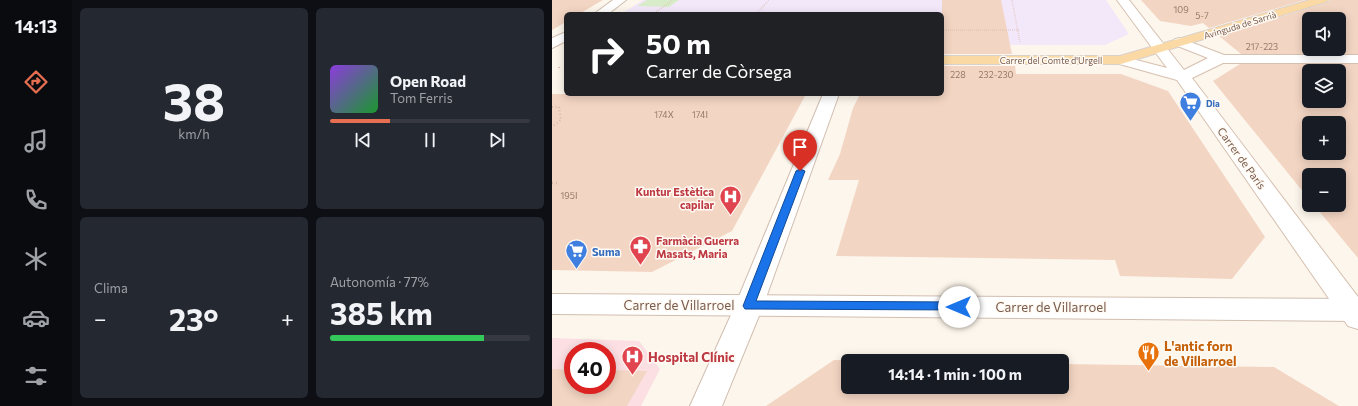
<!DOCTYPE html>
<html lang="es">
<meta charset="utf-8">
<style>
body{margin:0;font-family:Commissioner,sans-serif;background:#242831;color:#f1f3f6;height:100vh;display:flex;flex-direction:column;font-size:15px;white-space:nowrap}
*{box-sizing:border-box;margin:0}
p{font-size:13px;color:#9ea1a6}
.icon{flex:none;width:22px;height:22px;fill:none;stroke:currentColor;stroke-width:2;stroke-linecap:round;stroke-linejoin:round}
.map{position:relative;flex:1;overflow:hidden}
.panel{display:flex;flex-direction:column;gap:8px;padding:8px;background:#0d0f14;width:480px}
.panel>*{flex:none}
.guide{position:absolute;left:12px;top:12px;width:380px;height:84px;border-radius:6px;box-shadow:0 2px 10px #0003;background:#202124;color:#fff;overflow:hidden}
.buttons{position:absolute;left:750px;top:12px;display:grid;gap:8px}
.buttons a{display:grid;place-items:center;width:44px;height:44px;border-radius:6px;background:#171b24;box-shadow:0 2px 10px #0003;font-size:20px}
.speed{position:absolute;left:12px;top:342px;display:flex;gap:8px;font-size:20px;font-weight:700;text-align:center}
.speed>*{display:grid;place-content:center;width:52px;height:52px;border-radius:50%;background:#171b24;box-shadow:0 2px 10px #0003;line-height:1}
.speed .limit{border:6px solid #d22;background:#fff;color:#111}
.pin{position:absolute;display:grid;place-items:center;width:34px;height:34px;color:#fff;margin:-41px -17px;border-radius:50% 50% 50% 0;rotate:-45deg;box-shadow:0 0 4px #0007}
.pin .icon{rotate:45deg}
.me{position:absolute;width:44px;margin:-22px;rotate:270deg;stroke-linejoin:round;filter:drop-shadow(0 0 3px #0008)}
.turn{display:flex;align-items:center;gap:14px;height:84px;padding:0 16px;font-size:18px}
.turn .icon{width:52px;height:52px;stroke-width:2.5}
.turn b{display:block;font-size:28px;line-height:34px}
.big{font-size:30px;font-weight:700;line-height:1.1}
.panel .tile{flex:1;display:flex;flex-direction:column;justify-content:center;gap:6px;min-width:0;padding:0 14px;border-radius:6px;background:#242831}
.panel .dial{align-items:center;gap:0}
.dial b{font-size:52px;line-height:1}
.song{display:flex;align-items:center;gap:12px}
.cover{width:48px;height:48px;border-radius:6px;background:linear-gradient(135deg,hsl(270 70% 55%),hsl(130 70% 35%))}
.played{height:4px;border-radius:2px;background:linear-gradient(90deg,#e76f51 30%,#363941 30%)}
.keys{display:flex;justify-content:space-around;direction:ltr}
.heat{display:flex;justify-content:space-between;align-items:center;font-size:22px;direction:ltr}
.charge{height:6px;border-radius:3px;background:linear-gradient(90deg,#34c759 77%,#363941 0)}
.panel .tiles{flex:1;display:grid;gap:8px;grid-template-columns:repeat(2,1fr)}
.trip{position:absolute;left:289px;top:354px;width:228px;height:40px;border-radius:6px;background:#171b24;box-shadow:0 2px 10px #0003;font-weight:700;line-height:40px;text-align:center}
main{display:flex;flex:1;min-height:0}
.tabs{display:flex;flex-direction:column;width:72px;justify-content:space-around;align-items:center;background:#090b0e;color:#9ea1a6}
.tabs .icon{width:28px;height:28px}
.tabs .on{color:#e76f51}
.tabs b{font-size:18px;color:#f1f3f6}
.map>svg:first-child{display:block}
.education{fill:#f3e8fa}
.medical{fill:#fbdfe3;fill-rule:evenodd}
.green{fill:#d8ecc9}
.building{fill:#f3d5c3;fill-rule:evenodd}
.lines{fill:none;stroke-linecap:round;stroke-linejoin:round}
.minor-casing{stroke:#d1beb0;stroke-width:2}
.tertiary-casing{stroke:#d1beb0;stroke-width:2}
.secondary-casing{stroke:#d6c0b0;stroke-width:2}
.primary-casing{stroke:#dad1cd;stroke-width:2}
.path-far2{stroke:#d9b8a5;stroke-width:1.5;stroke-dasharray:0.5 1.5;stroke-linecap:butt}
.path-far1{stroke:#d9b8a5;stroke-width:2;stroke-dasharray:1 2.5;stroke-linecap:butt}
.path{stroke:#d9b8a5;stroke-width:2.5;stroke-dasharray:1 3;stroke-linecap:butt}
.minor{fill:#fff;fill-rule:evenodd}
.tertiary{fill:#fff;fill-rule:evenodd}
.secondary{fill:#fff;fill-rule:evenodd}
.primary{fill:#fbd9a5;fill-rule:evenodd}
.route{fill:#1a73e8;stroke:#114b97}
.labels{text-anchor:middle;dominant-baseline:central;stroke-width:3;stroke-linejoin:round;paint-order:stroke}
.number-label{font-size:9px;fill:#987a6a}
.far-street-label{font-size:9px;fill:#7a5c4d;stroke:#fffaf3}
.far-shop-label{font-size:9px;font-weight:bold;fill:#366cbe;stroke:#fffaf3;text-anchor:start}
.street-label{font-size:11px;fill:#7a5c4d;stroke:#fffaf3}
.health-label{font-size:11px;font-weight:bold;fill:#be3a42;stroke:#fffaf3;text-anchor:end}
.shop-label{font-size:11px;font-weight:bold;fill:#366cbe;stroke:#fffaf3;text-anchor:start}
.near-street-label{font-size:13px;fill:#7a5c4d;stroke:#fffaf3}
.near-food-label{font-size:13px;font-weight:bold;fill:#c56008;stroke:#fffaf3;text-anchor:start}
.near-health-label{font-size:13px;font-weight:bold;fill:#be3a42;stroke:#fffaf3;text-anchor:start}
</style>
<main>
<nav class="tabs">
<b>14:13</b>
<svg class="icon on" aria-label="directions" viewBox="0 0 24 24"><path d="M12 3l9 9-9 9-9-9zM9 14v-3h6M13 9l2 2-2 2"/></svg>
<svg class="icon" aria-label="music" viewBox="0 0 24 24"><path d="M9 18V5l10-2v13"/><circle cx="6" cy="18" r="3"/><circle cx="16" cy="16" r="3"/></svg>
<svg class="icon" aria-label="phone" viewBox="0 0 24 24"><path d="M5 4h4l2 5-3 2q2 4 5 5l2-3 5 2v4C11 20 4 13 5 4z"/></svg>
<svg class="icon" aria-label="climate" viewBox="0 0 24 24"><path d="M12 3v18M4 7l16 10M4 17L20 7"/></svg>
<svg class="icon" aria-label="car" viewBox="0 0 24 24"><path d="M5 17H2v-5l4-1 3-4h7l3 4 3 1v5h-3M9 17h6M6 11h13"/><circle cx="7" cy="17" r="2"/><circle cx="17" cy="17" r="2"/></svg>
<svg class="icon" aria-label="filters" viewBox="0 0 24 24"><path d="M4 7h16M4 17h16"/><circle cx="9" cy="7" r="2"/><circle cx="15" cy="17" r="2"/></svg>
</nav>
<section class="panel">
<div class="tiles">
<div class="tile dial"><b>38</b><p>km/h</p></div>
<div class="tile">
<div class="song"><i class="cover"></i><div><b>Open Road</b><p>Tom Ferris</p></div></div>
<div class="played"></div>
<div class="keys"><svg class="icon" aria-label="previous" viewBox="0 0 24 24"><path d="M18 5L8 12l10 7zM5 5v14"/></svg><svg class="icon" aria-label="pause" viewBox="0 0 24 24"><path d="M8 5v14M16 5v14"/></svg><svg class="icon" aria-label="next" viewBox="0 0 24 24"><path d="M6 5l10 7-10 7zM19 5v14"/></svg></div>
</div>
<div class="tile"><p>Clima</p>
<div class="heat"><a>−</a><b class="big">23°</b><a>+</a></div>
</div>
<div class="tile"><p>Autonomía · 77%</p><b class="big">385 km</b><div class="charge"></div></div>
</div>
</section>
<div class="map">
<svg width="806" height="406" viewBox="0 0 806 406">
<rect width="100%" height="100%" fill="#fdf6ec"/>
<!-- education -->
<polygon class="education" points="91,0 554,0 577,34 553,45 458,45 390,14 69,14"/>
<!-- medical -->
<path class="medical" d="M0 338 87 341 108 369 89 406H0ZM21 351H55V385H21Z"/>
<!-- green -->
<polygon class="green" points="95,0 127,0 117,7 85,6"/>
<!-- building -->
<g class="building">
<polygon points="0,0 51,0 27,14 14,14 14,22 0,30"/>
<polygon points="390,0 449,0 460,54 390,54"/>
<polygon points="589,0 753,0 657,28 651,23 639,26 608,21"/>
<path d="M778 0H806V54H689L667 36 774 3ZM757 19H787V49H757Z"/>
<path d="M688 64H806V258L762 205H787V175H757V199L661 81ZM757 71H787V101H757ZM757 123H787V153H757Z"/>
<polygon points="390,66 463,66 464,74 569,74 616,91 713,237 680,279 568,276 563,260 284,256 307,180 276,180 288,154 301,108 308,94 390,94"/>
<polygon points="0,94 254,94 180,231 100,272 0,270"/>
<polygon points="282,360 333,361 296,361 296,387 510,387 510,364 722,367 787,406 214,406"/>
<polygon points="0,369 21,370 21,385 55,385 55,370 95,371 75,406 0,406"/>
</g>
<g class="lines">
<defs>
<g id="minor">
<polygon points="61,0 74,0 56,14 42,14"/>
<polygon points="14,32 14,41 0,48 0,38"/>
<polygon points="271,94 287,94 211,306 170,406 138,406 183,306"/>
</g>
<polygon id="tertiary" points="0,294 806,299 806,321 0,314"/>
<polygon id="secondary" points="565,0 577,0 632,70 656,58 623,45 621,42 623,39 628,38 672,55 806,55 806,63 671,63 640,78 806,297 806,329 796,326 625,80 564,63 562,60 564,57 569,56 615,68"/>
<polygon id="primary" points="758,0 776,0 774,2 569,64 390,64 390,56 568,56"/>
</defs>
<!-- minor casing -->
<use href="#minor" class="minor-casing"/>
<!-- tertiary casing -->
<use href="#tertiary" class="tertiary-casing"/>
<!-- secondary casing -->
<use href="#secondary" class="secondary-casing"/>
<!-- primary casing -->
<use href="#primary" class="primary-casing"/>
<!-- path-far2 -->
<g class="path-far2">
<polyline points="460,0 468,43"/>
<polyline points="101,14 121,0"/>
<polyline points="204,14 217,0"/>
<polyline points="390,30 467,30"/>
</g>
<!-- path-far1 -->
<g class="path-far1">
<polyline points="7,67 8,70"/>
<polyline points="0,107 7,107 9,120 0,127"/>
</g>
<!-- path -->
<polyline class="path" points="0,183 5,183"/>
<!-- minor -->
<use href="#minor" class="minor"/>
<!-- tertiary -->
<use href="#tertiary" class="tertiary"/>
<!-- secondary -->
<use href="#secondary" class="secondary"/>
<!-- primary -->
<use href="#primary" class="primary"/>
</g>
<!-- route -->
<polygon class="route" points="248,169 253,171 204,301 407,302 411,304 413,307 411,310 193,309 191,306 244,171"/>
<!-- icons -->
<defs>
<symbol id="supermarket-pin" viewBox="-11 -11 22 30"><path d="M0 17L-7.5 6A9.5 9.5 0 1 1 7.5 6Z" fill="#3f7fe0" stroke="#fffaf3"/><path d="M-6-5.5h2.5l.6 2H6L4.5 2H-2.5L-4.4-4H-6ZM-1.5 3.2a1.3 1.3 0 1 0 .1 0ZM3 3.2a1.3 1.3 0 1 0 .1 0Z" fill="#fff"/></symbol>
<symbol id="hospital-pin" viewBox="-11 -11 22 30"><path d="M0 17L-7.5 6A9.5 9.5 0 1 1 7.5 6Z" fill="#e0444e" stroke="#fffaf3"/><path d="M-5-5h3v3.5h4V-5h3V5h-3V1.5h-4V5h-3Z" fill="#fff"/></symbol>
<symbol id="pharmacy-pin" viewBox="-11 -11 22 30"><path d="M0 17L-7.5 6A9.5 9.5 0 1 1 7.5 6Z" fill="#e0444e" stroke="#fffaf3"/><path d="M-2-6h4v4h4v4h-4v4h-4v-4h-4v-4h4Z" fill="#fff"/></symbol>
<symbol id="restaurant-pin" viewBox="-11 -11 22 30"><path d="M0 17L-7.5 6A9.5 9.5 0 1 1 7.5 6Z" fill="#e8710a" stroke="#fffaf3"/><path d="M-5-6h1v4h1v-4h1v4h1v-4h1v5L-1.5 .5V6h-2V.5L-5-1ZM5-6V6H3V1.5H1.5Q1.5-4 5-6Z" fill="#fff"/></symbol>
</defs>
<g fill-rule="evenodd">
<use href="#supermarket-pin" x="626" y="90" width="25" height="34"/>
<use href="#hospital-pin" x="166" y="184" width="25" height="34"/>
<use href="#pharmacy-pin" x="76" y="234" width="25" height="34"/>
<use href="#supermarket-pin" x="12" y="238" width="25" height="34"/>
<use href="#restaurant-pin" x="584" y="340" width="25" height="34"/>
<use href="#hospital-pin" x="68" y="344" width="25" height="34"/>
</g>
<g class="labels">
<!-- number labels -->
<g class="number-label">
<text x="629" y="9">109</text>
<text x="650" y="15">5-7</text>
<text x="710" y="46">217-223</text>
<text x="406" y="74">228</text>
<text x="444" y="74">232-230</text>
<text x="112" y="114">174X</text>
<text x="148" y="114">174I</text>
<text x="17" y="195">195I</text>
</g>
<!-- far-street labels -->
<g class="far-street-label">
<text transform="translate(688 25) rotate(-17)">Avinguda de Sarrià</text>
<text x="499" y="60">Carrer del Comte d'Urgell</text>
</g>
<!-- far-shop labels -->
<g class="far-shop-label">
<text x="654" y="103">Dia</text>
</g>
<!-- street labels -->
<g class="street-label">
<text transform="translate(690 158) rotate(54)">Carrer de París</text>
</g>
<!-- health labels -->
<g class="health-label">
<text x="162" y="191">Kuntur Estètica<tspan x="162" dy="13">capilar</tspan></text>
<text x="104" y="240" text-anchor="start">Farmàcia Guerra<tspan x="104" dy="13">Masats, Maria</tspan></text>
</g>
<!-- shop labels -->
<g class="shop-label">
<text x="40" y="251">Suma</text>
</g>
<!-- near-street labels -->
<g class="near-street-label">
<text x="127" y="305">Carrer de Villarroel</text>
<text x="499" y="307">Carrer de Villarroel</text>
</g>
<!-- near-food labels -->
<g class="near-food-label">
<text x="612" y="346">L'antic forn<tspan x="612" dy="15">de Villarroel</tspan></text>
</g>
<!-- near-health labels -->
<g class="near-health-label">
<text x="96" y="357">Hospital Clínic</text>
</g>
</g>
</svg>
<div class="buttons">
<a><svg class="icon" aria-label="sound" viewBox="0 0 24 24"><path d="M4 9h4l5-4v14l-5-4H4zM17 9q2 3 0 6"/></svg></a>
<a><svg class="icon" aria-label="layers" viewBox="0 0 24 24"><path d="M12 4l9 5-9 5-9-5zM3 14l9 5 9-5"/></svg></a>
<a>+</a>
<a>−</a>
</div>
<div class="speed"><div class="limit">40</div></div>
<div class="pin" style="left:248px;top:171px;background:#d93025"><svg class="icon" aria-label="arrive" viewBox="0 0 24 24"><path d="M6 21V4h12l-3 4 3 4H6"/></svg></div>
<svg class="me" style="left:407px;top:307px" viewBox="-20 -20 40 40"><circle r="19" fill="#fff"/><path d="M0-13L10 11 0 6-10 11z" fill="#1a73e8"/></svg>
<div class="trip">14:14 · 1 min · 100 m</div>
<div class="guide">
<div class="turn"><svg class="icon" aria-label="right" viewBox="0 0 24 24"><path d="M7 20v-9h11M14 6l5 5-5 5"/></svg><div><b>50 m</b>Carrer de Còrsega</div></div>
</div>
</div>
</main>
